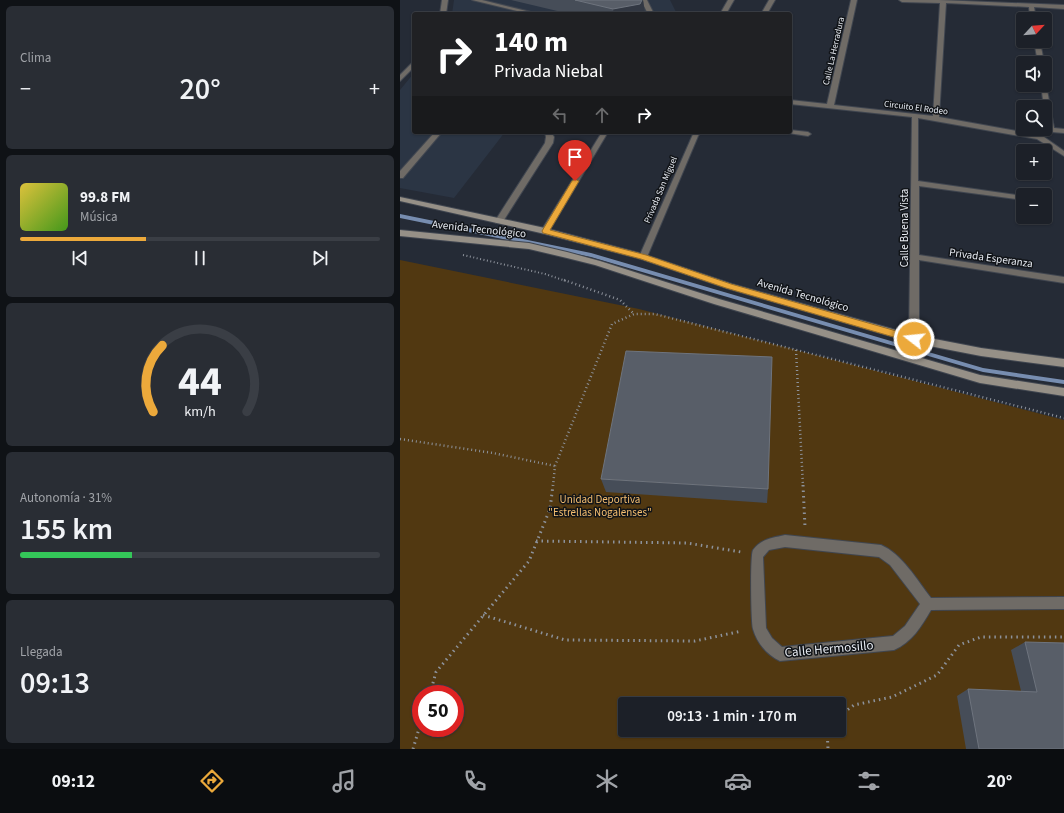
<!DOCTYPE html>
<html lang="es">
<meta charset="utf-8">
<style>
body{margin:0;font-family:"Source Sans 3",sans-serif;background:#292d34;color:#f1f3f6;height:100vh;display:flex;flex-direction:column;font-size:15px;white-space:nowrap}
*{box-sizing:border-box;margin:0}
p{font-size:13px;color:#a0a3a8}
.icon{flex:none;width:22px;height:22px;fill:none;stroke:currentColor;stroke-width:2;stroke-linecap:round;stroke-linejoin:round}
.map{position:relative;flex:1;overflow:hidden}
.side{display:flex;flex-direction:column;gap:6px;padding:6px;background:#0f1216;width:400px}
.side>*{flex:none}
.hud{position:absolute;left:12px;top:12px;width:380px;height:122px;border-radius:4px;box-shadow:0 1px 3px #0004,0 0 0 1px #3a3e45;background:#202124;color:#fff;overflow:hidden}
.needle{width:26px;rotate:64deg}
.buttons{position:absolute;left:616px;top:12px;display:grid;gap:8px}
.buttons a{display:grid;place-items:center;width:36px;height:36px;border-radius:4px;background:#1c2028;box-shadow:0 1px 3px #0004,0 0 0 1px #3a3e45;font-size:20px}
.speed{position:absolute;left:12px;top:685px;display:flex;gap:8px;font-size:20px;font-weight:700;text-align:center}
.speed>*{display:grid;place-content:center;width:52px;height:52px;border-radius:50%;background:#1c2028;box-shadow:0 1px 3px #0004,0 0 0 1px #3a3e45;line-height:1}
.speed .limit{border:6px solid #d22;background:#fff;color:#111}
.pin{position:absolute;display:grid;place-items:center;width:34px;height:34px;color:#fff;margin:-41px -17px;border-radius:50% 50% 50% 0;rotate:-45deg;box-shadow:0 0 4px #0007}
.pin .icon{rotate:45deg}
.me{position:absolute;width:44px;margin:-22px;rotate:286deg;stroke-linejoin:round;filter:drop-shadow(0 0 3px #0008)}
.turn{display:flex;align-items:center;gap:14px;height:84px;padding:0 16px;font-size:18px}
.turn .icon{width:52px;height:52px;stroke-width:2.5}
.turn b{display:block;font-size:28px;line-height:34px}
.lanes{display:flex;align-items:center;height:38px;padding:0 16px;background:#0003;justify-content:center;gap:20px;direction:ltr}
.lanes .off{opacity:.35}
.big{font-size:30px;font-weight:600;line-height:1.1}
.side .tile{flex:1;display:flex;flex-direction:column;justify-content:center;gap:6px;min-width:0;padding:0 14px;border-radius:6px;background:#292d34}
.side .dial{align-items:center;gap:0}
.dial svg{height:104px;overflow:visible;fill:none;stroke:#3a3e45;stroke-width:7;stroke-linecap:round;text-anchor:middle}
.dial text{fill:#f1f3f6;stroke:none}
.song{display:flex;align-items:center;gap:12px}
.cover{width:48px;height:48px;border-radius:6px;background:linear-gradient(135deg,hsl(50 70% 55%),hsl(100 70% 35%))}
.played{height:4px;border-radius:2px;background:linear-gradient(90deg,#eca93b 35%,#3a3e45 35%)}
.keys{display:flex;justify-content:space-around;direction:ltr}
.heat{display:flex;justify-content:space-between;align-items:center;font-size:22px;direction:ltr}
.charge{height:6px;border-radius:3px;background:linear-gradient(90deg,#34c759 31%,#3a3e45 0)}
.trip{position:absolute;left:218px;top:697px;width:228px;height:40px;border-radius:4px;background:#1c2028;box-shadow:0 1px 3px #0004,0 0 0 1px #3a3e45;font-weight:600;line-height:40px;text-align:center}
.tabs{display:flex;height:64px;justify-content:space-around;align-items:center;background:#0b0d10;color:#a0a3a8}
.tabs .icon{width:28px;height:28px}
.tabs .active{color:#eca93b}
.tabs b{font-size:18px;color:#f1f3f6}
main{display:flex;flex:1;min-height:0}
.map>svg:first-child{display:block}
.built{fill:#2b3544}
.green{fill:#513811;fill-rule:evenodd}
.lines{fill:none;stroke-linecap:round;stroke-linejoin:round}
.stream{fill:#778db0;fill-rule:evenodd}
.service-casing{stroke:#404650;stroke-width:2}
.minor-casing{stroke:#404650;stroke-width:2}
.tertiary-casing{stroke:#404650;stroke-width:2}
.secondary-casing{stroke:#404650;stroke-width:2}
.path-far2{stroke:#8d929b;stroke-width:2;stroke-dasharray:1 2.5;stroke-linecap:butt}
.path-far1{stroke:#8d929b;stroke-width:2.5;stroke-dasharray:1 3;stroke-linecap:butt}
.path{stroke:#8d929b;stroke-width:3;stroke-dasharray:1.5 4;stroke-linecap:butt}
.service{fill:#6f6b66;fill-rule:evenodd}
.minor{fill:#6f6b66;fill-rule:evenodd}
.tertiary{fill:#6f6b66;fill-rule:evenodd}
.secondary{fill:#969087;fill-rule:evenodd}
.wall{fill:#464d58}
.shaded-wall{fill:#323843}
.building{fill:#585e68;stroke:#6e747e}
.route{fill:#eca93b;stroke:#996e26}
.labels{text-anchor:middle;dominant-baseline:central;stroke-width:3;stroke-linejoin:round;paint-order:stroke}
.far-street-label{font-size:9px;fill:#e8ecf3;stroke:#111418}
.street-label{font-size:11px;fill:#e8ecf3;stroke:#111418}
.park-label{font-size:11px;fill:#f6bf70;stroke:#111418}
.near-street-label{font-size:13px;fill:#e8ecf3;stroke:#111418}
</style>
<main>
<section class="side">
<div class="tile"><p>Clima</p>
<div class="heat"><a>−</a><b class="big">20°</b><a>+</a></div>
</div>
<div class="tile">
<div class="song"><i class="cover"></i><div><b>99.8 FM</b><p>Música</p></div></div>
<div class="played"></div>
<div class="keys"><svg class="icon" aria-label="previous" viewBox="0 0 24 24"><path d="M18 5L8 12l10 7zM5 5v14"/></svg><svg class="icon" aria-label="pause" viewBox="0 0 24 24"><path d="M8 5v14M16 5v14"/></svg><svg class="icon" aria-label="next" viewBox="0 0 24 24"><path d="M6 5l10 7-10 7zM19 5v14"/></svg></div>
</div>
<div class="tile dial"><svg viewBox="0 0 100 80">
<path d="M14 69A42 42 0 1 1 86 69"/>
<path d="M14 69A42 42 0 0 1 21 18" stroke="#eca93b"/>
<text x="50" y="56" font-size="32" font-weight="700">44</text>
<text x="50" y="72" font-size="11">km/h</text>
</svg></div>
<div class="tile"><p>Autonomía · 31%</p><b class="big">155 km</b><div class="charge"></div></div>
<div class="tile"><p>Llegada</p><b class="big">09:13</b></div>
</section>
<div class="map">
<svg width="664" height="749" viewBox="0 0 664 749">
<rect width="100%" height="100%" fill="#252b36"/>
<!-- built -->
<g class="built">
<polygon points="54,0 270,0 277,14 52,14"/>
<polygon points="14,73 14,132 105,132 54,198 0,188 0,90"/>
</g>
<!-- green -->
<path class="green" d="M0 260 239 309 664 420V749H0ZM21 694H55V728H21ZM225 704H439V730H225Z"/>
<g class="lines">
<!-- stream -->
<polygon class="stream" points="0,214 191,253 583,368 664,380 664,384 583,372 191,257 0,218"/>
<defs>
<g id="service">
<polygon points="72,0 82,0 139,14 129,14"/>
<polygon points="241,0 247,0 254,14 248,14"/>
</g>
<g id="minor">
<polygon points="328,0 334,0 326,14 320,14"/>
<polygon points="369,0 375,0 367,14 361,14"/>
<polygon points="451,0 457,0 434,105 533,116 540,3 502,2 499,0 539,0 664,5 664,9 634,7 636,19 630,19 629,7 546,3 539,117 638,135 647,129 641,85 646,84 654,128 664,129 664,133 652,132 644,137 664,151 664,156 637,139 518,118 518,181 623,196 623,200 519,186 519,255 664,277 664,283 519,260 519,339 517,342 511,342 509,339 512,117 390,104 390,100 427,104"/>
<polygon points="634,41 640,41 644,63 638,63"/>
<polygon points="390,130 408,132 411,134 408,136 388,133 387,132 390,132"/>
<polygon points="35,132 42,132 3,178 0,178 0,171"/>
<polygon points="145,132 151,132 154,137 153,143 102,223 96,223 95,221 145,143 146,137"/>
<polygon points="202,132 208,132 148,233 142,233 141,231"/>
<polygon points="294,132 301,132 298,136 247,257 246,259 240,259 239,257"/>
<polygon points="645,199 651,200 651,204 645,204"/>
<path d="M385 535 481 545C502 554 517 580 531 598L664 597V609L531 610C521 627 512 642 494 650L380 661C367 655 357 643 353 629 351 621 350 555 353 550 361 539 372 538 385 535ZM385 547 479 557 490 565 520 604 505 626 493 636 382 647 372 638 366 628 363 557 369 550Z"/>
</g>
<g id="tertiary">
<polygon points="42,0 48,0 46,14 40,14"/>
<polygon points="14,61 14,67 0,81 0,75"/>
</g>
<g id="secondary">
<polygon points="0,197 145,228 243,254 332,284 514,335 581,348 664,359 664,367 581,356 514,343 326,288 241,259 145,234 0,201"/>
<polygon points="0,230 129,243 167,252 200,261 319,299 580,375 664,388 664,396 580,383 314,304 195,265 167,258 129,249 0,236"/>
</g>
</defs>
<!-- service casing -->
<use href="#service" class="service-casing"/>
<!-- minor casing -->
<use href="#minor" class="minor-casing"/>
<!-- tertiary casing -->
<use href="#tertiary" class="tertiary-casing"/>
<!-- secondary casing -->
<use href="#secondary" class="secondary-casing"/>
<!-- path-far2 -->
<polyline class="path-far2" points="63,255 145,274 166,281"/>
<!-- path-far1 -->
<g class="path-far1">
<polyline points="164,280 220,300 234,314"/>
<polyline points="396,350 403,486"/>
<polyline points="0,439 93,453 155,466"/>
<polyline points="153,486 155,466 212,324 234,314 255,314 664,418"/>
</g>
<!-- path -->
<g class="path">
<polyline points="403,485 405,527"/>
<polyline points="136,541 287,543 341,552"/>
<polyline points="83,615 165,640 295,641 342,631"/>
<polyline points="30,694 36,672 129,561 150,509 153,485"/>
<polyline points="439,716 454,705 492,697 537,675 559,645 581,637 664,637"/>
<polyline points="427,730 428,749"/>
<polyline points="13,749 21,722"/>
</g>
<!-- service -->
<use href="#service" class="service"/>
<!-- minor -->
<use href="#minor" class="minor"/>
<!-- tertiary -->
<use href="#tertiary" class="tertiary"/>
<!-- secondary -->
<use href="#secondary" class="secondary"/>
</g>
<!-- wall -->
<g class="wall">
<polygon points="111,0 243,0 245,14 170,14"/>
<polygon points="201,479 368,489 367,503 206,492"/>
<polygon points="625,642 664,749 566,749 557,696 568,689 621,691 611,650"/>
</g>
<!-- shaded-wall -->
<polygon class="shaded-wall" points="242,0 243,0 245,14 214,14 213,9"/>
<!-- building -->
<g class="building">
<polygon points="175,0 242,0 240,4 213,9"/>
<polygon points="226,351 372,357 368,489 201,479"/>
<polygon points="625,642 664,643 664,749 579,749 568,689 637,692"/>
</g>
<!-- route -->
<polygon class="route" points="175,179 179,181 150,230 246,255 331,284 514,336 519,339 514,343 326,288 241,259 143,233 142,231 172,181"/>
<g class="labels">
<!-- far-street labels -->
<g class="far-street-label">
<text transform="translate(434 51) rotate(-77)">Calle La Herradura</text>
<text transform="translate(516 108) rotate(7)">Circuito El Rodeo</text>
<text transform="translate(261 190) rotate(-67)">Privada San Miguel</text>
</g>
<!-- street labels -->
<g class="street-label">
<text transform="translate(504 228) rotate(-90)">Calle Buena Vista</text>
<text transform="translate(79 229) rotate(6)">Avenida Tecnológico</text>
<text transform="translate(591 258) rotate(8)">Privada Esperanza</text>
<text transform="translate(403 295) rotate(16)">Avenida Tecnológico</text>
</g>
<!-- park labels -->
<g class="park-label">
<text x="200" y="499">Unidad Deportiva<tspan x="200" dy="13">"Estrellas Nogalenses"</tspan></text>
</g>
<!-- near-street labels -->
<g class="near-street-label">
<text transform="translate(429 649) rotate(-5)">Calle Hermosillo</text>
</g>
</g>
</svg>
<div class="buttons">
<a><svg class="needle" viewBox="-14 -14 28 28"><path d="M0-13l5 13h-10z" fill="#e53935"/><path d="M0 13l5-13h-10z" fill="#a0a3a8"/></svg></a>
<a><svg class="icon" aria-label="sound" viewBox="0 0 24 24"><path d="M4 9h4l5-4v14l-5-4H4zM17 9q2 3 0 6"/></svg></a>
<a><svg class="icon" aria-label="search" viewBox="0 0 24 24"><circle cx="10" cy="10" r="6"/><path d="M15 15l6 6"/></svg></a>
<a>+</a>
<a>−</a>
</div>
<div class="speed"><div class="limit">50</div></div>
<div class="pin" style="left:175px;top:181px;background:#d93025"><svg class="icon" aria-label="arrive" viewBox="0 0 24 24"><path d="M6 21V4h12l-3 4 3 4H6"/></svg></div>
<svg class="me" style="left:514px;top:339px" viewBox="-20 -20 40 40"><circle r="17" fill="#eca93b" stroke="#fff" stroke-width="3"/><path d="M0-11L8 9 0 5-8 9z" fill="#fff"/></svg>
<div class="trip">09:13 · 1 min · 170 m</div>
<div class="hud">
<div class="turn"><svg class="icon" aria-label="right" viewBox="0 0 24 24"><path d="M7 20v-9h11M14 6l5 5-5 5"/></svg><div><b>140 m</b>Privada Niebal</div></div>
<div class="lanes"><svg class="icon off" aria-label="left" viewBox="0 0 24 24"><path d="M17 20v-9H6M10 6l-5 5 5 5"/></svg><svg class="icon off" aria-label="ahead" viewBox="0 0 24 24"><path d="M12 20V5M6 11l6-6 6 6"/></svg><svg class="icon" aria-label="right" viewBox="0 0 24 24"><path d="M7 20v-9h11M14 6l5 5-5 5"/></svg></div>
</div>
</div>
</main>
<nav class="tabs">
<b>09:12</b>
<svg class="icon active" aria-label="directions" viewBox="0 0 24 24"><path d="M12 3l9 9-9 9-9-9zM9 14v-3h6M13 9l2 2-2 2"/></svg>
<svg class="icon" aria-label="music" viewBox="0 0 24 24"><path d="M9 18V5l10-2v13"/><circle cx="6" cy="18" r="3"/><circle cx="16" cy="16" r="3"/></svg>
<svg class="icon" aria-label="phone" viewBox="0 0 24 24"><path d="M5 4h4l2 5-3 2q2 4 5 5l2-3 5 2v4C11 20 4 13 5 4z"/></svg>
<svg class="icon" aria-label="climate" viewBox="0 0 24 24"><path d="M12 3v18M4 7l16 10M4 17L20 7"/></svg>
<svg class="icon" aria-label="car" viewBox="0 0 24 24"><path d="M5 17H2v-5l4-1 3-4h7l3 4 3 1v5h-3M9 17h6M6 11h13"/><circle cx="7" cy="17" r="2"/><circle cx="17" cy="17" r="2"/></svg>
<svg class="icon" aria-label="filters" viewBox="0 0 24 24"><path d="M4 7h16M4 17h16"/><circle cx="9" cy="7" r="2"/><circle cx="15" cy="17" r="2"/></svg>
<b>20°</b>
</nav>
